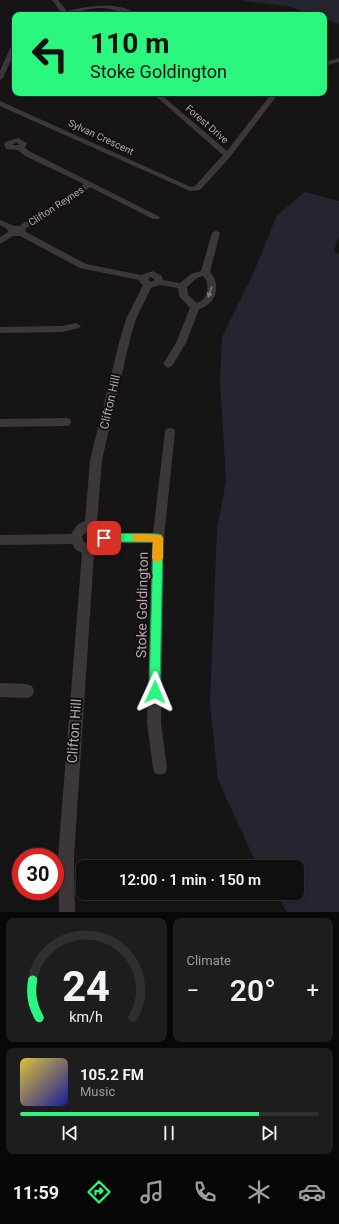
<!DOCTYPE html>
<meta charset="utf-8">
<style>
body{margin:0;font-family:Roboto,sans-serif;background:#1e1d1d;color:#f1f3f6;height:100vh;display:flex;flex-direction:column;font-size:15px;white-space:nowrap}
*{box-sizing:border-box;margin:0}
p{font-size:13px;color:#9c9c9e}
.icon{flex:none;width:22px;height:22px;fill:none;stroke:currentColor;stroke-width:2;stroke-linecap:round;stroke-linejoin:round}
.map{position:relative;height:912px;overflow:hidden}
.side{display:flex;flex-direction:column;gap:6px;padding:6px;background:#090808;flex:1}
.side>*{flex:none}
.top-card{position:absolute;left:12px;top:12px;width:315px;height:84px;border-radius:8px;box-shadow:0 2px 6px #0003,0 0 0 1px #302f2f;background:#2bf77f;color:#111;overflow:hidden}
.speed{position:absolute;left:12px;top:848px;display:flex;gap:8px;font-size:20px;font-weight:700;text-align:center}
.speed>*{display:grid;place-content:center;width:52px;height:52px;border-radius:50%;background:#100f0f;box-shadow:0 2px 6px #0003,0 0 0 1px #302f2f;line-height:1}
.speed .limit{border:6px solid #d22;background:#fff;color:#111}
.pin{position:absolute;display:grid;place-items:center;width:34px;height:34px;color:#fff;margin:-17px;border-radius:8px;box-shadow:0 2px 6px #0006}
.me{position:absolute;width:44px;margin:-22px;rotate:1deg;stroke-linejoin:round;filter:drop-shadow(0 0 3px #0008)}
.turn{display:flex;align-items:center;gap:14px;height:84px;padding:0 12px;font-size:18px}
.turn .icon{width:52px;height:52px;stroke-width:2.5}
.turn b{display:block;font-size:28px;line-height:34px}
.big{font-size:30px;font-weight:600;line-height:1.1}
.side .tile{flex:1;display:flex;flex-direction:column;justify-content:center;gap:6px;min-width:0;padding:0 14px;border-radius:8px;background:#1e1d1d}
.side .dial{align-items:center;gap:0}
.dial svg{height:104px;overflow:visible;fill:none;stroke:#302f2f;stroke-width:7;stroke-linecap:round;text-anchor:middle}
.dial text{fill:#f1f3f6;stroke:none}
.song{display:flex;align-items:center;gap:12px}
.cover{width:48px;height:48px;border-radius:6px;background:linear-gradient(135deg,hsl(50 70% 55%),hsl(240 70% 35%))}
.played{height:4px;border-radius:2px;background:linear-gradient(90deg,#2bf77f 80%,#302f2f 80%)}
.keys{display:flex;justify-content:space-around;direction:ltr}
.heat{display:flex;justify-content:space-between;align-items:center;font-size:22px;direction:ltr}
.side .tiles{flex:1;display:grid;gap:6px;grid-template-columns:1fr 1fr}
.tile:last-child{grid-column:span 2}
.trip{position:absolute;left:76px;top:860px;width:228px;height:40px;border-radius:8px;background:#100f0f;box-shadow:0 2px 6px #0003,0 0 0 1px #302f2f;font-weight:600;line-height:40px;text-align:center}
.tab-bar{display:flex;height:64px;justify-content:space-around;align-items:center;background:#060606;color:#9c9c9e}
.tab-bar .icon{width:28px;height:28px}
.tab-bar .on{color:#2bf77f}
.tab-bar b{font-size:18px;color:#f1f3f6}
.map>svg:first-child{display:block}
.green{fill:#24252e}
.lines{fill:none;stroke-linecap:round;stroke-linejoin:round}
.minor{fill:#3d3739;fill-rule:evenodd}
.oneway{fill:#80747a}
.route{fill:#2bf77f;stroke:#1ca153}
.slow{fill:#f59e0b}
.labels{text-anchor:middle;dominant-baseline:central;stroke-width:4;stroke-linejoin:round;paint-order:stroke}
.far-street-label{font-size:10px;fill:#b6a5af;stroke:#110f0f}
.street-label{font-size:12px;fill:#b6a5af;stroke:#110f0f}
.near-street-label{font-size:14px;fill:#b6a5af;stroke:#110f0f}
</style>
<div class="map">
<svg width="339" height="912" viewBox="0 0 339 912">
<rect width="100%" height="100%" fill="#161414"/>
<!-- green -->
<g class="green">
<polygon points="238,0 339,0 339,24 324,19 324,15 313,15 287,6"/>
<polygon points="305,192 339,201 339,236 334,251 339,254 339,912 287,912 275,893 297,893 297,867 260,867 251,852 218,780 210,704 217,529 226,481 220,380 222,337 254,272 277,215"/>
</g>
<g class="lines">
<!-- minor -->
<g class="minor">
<path d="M52 0H58L67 11C90 6 117 0 138 15 125 15 114 8 100 8 90 8 79 12 69 14L70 15H50L61 12Z"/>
<polygon points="15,42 15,51 3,78 0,80 0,71 12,44"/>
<polygon points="339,58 339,62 324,66 324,62"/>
<polygon points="152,93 159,93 227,151 272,93 279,93 230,157 200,190 190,191 0,106 0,101 2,102 191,187 195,186 223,155"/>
<path d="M18 138 27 143 25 148 31 152 160 217 159 219H153L90 187 25 229 26 232 86 264 141 275 153 271 162 276 163 280 180 283 191 274 201 271 212 233 216 230 220 233 210 272C222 285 216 305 199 309L186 343 172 366 168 368 163 364 176 343 190 308 179 296 178 288 160 285 151 288 136 319 130 339 102 460 97 522 105 526 109 533H153L165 432 166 429 170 428 174 429 175 432 164 538 161 723 167 768 165 773 160 775 155 773 153 768 147 723 152 543H108L101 551 94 554 74 857 75 912H59L58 857 82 553 76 550 72 544 0 545V535L71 534 78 524 85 521 90 460 120 339 126 319 143 285 141 284 139 280 80 268 20 236H13L0 244V237L8 232 7 229 0 225V220L14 226H19L84 184 25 156 18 150 6 149 4 144 5 142ZM17 142 19 145H12ZM203 276C211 284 208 300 197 303L188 295 187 287 197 278ZM150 277H151L155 280 151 282 148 280ZM88 531H94L98 535 97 539C93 544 88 546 83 541L82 536Z"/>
<polygon points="76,323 81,326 79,328 62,332 0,333 0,327 62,326"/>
<polygon points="66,418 70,419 71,422 70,425 66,426 0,427 0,419"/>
<polygon points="0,683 27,684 32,686 34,691 32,696 27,698 0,697"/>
</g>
</g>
<!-- one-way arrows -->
<defs><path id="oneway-solid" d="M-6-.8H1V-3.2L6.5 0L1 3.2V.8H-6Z"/></defs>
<use class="oneway" href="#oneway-solid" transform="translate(210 292) rotate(109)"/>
<!-- route -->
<polygon class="route" points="104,533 158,534 161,535 163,538 160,692 159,696 155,698 151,696 149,692 153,542 104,542 101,541 99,538 101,535"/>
<!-- slow -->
<polygon class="slow" points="137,534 161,535 163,538 163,558 161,561 158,562 154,561 152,558 153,542 133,541 132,538 133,535"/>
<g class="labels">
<!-- far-street labels -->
<g class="far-street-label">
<text transform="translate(207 124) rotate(41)">Forest Drive</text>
<text transform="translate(101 137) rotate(25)">Sylvan Crescent</text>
<text transform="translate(56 206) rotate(-33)">Clifton Reynes</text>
</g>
<!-- street labels -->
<g class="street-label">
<text transform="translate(110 402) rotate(-77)">Clifton Hill</text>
</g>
<!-- near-street labels -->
<g class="near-street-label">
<text transform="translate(142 605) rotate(-89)">Stoke Goldington</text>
<text transform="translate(74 731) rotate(-86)">Clifton Hill</text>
</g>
</g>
</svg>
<div class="speed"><div class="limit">30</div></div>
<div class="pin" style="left:104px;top:538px;background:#d93025"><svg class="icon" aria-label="arrive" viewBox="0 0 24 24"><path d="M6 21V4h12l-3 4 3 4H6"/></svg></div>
<svg class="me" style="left:155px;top:692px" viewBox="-20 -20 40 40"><path d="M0-17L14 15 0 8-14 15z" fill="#2bf77f" stroke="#fff" stroke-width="4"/></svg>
<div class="trip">12:00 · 1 min · 150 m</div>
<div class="top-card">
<div class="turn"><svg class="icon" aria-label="left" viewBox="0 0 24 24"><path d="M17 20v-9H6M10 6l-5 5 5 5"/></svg><div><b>110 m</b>Stoke Goldington</div></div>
</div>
</div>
<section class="side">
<div class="tiles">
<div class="tile dial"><svg viewBox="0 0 100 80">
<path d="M14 69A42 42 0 1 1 86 69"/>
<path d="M14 69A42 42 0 0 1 9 40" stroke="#2bf77f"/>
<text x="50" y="56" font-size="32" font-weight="700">24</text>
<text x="50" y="72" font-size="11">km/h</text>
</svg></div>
<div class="tile"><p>Climate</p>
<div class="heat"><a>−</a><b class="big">20°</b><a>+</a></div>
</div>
<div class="tile">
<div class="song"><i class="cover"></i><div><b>105.2 FM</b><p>Music</p></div></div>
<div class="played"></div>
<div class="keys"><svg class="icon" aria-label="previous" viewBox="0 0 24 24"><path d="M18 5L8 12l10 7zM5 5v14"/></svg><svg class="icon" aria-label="pause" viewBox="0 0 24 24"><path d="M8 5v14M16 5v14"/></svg><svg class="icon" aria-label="next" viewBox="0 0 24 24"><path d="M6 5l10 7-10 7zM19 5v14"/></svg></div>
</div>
</div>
</section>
<nav class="tab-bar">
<b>11:59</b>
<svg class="icon on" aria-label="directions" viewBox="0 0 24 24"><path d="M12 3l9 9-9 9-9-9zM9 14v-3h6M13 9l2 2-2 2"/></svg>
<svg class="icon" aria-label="music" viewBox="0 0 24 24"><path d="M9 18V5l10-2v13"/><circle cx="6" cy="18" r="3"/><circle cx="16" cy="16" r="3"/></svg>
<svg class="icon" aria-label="phone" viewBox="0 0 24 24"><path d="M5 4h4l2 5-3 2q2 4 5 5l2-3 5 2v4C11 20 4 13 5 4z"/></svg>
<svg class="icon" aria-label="climate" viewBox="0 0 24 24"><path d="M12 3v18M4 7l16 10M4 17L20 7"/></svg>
<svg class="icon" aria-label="car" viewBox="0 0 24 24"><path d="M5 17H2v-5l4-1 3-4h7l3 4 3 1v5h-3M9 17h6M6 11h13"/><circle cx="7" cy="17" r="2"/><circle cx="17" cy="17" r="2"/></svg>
</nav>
